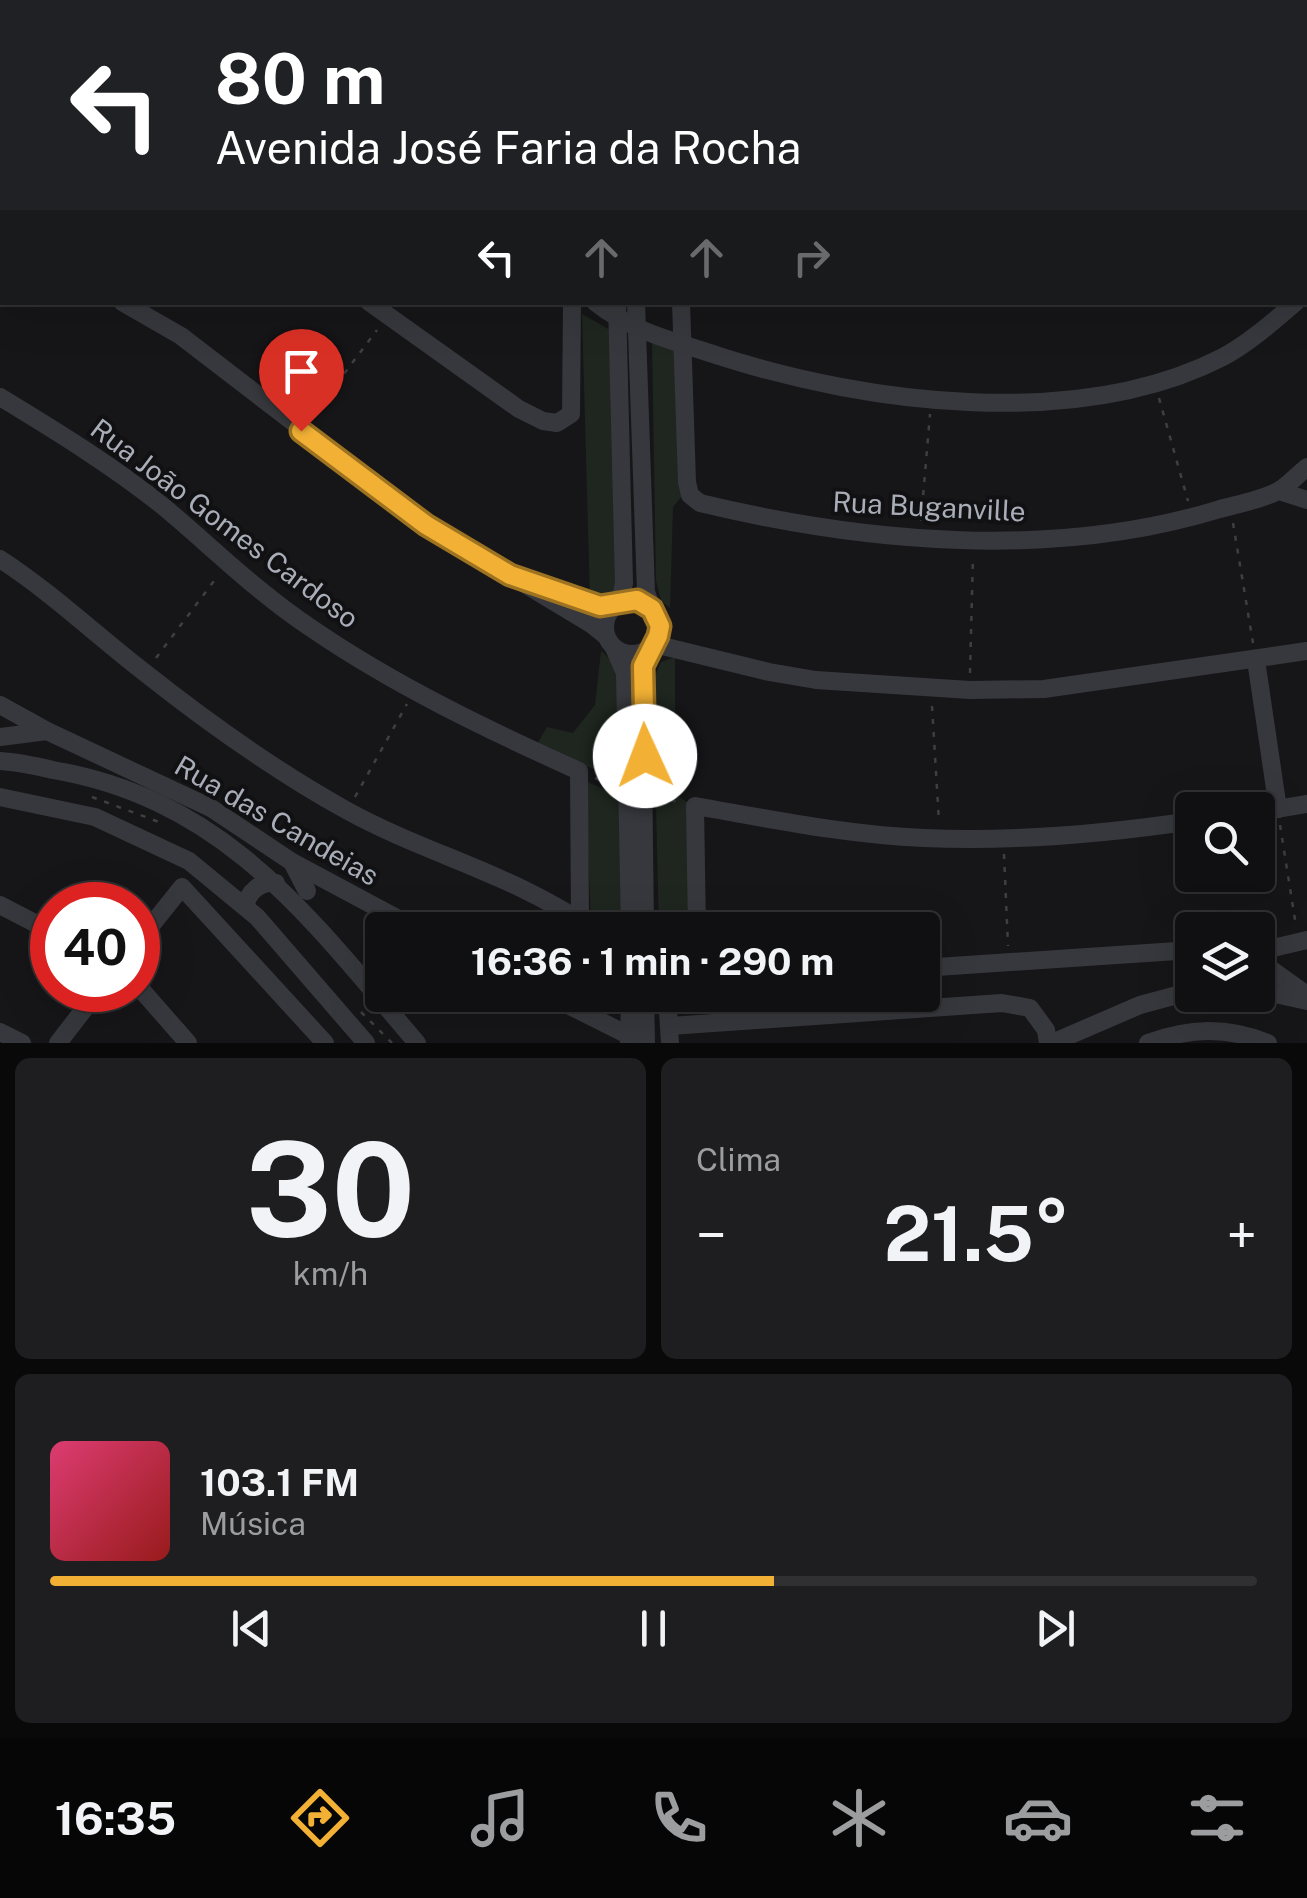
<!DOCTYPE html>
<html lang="pt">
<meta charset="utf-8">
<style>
body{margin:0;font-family:"Public Sans",sans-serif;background:#1e1e20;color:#f1f3f6;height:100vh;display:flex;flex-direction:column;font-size:38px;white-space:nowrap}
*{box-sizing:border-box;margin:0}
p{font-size:32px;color:#9c9d9f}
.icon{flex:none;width:55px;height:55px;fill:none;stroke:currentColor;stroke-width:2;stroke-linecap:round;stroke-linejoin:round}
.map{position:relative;height:1043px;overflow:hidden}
.side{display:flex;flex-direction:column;gap:15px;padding:15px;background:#09090a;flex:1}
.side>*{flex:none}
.guide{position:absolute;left:0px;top:0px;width:1308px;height:305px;box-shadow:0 10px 40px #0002,0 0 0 2px #303032;background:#202124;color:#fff;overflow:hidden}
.tools{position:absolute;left:1175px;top:792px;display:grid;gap:20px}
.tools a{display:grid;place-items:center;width:100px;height:100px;border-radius:10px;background:#101012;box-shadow:0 10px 40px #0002,0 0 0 2px #303032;font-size:50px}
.speed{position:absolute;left:30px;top:882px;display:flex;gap:20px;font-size:50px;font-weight:700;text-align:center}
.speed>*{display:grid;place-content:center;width:130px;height:130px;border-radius:50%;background:#101012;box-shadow:0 10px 40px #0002,0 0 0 2px #303032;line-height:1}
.speed .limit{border:15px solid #d22;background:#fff;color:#111}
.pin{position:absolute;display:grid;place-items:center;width:85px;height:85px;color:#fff;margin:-102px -42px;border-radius:50% 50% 50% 0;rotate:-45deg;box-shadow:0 0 10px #0007}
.pin .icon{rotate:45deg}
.me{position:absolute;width:110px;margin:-55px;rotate:358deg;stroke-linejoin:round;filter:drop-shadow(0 0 8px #0008)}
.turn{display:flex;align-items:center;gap:35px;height:210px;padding:0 50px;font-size:45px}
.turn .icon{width:130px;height:130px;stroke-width:2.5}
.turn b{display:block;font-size:70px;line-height:85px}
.lanes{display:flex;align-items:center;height:95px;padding:0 50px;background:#0003;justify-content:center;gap:50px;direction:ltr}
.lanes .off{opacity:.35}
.big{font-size:75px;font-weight:700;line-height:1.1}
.side .tile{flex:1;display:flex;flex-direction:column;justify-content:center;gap:15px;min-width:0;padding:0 35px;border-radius:15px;background:#1e1e20}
.side .dial{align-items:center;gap:0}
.dial b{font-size:130px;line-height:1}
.song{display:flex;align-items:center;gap:30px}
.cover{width:120px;height:120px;border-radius:15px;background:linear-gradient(135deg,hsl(340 70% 55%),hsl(0 70% 35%))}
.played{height:10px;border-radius:5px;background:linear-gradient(90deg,#f2b134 60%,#303032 60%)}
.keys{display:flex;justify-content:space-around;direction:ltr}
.heat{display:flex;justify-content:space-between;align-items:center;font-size:55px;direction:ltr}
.side .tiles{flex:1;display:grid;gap:15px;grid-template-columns:1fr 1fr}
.tile:last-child{grid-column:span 2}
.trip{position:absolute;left:365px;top:912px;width:575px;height:100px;border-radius:10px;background:#101012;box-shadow:0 10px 40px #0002,0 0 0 2px #303032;font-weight:700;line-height:100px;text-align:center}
.dock{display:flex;height:160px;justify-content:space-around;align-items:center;background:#060607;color:#9c9d9f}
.dock .icon{width:70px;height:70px}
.dock .active{color:#f2b134}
.dock b{font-size:45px;color:#f1f3f6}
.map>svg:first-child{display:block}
.green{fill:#1e261f}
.building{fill:#404145;stroke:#303034;stroke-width:2.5}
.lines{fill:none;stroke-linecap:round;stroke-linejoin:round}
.path{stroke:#3d3f44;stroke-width:2.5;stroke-dasharray:5 8;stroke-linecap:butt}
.minor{stroke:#37383d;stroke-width:18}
.route-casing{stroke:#9d7322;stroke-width:25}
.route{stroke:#f2b134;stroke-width:18}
.labels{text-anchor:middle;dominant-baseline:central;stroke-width:8;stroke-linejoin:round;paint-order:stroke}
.street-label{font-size:28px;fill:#a8adb8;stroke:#111113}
</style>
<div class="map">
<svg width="1307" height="1043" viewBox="0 0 1307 1043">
<rect width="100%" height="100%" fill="#161618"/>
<!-- green -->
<g class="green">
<polygon points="582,314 610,330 618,581 610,599 590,600"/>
<polygon points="663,341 677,348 682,496 673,507 670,608 661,601 656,580 652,343"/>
<path d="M601 651C630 671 620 736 620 769L609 775 536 746 547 727 573 733 595 705Z"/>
<polygon points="675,657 675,795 689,803 694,930 659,930 653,681 661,662"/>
<polygon points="585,781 620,796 624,930 605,930 591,921"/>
</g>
<!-- building -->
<rect class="building" x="920" y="0" width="72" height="2"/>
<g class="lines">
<!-- path -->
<g class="path">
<polyline points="691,0 693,2"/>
<polyline points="780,0 788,2"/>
<polyline points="876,0 877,2"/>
<polyline points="160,2 161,0"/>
<polyline points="820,2 826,0"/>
<polyline points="0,306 2,301"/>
<polyline points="1159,398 1188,501"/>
<polyline points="313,415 377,330"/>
<polyline points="921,521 930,414"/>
<polyline points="1233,523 1253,643"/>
<polyline points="156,658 217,577"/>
<polyline points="970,673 973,556"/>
<polyline points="932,706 939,822"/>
<polyline points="595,778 610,785"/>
<polyline points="92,797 159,822"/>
<polyline points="355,797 407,704"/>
<polyline points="658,797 679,802"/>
<polyline points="1280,825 1296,926"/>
<polyline points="1004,854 1008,946"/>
<polyline points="361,1012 392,1043"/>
</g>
<!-- minor -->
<g class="minor">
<polyline points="179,0 183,2"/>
<polyline points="201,0 203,2"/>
<polyline points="408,0 434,2"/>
<polyline points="614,0 614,2"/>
<polyline points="627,0 627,2"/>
<polyline points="901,0 902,2"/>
<polyline points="642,2 650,2"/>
<polyline points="1031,2 1031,0"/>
<polyline points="1152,2 1152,0"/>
<polyline points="1292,2 1293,0"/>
<polyline points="0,68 2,69"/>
<polyline points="0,234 2,235"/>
<polyline points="1305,294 1307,292"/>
<polyline points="122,302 181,336 427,525 591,624 606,636"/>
<polyline points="369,302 519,409 543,421 557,423 571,414 572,302"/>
<path d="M595 302C632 332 675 341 719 356 868 404 1079 431 1223 357 1249 343 1274 321 1296 302"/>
<polyline points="617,302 624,583 620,603"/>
<polyline points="636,302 646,592 652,609"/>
<path d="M681 302 687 482 690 495 700 503C866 543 1055 560 1220 509 1238 504 1261 500 1278 491 1288 486 1298 474 1307 467"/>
<path d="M0 397C56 431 113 466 164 507 213 548 258 593 311 628 394 685 488 730 579 771L580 921"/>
<polyline points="1279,491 1307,500"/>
<path d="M0 559C51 592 96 635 144 672 207 722 276 771 346 810 425 854 519 876 593 930"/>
<polyline points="548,589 600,606 615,606"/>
<circle cx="632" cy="627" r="27"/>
<polyline points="654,644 769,672 816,680 970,690 1044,689 1307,651"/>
<polyline points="614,648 625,673 630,930"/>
<polyline points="1256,660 1278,809"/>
<polyline points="0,705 47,731 211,808 292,862 419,930"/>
<polyline points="0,737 47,731"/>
<path d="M0 761C18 762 36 766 53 770 226 800 310 918 417 1043"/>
<polyline points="0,797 95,817 189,861 257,917 366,1043"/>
<polyline points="1258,812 1307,804"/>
<polyline points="292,862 307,891"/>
<polyline points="0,905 52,932"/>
<path d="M245 907C248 892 260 881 276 883"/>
<polyline points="645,930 642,679 649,649"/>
<path d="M697 930 695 806C770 819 847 835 924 838 1014 842 1104 834 1192 821"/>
<polyline points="138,942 182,887 325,1043"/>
<polyline points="1258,960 1307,995"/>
<polyline points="1258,960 1273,948 1307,940"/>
<polyline points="922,968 1192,950"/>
<polyline points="138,986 188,1043"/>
<polyline points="1258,990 1307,1001"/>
<polyline points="548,995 630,1036"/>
<polyline points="645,995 646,1043"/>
<polyline points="667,995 670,1043"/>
<polyline points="670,1026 1002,1003 1030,1008 1046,1030 1048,1043"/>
<polyline points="0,1032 22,1043"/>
<polyline points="58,1043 99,990"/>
<polyline points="629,1043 630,995"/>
<polyline points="1052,1043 1140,1005 1192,991"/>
<path d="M1148 1043C1189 1028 1226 1026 1268 1043"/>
</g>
</g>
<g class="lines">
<defs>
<polyline id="route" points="301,431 426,525 510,575 600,606 637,600 652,609 660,626 658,636 643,666 645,756"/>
</defs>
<!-- route casing -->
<use href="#route" class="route-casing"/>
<!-- route -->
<use href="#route" class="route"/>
</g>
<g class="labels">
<!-- street labels -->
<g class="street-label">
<text transform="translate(929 506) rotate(3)">Rua Buganville</text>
<text transform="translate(225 523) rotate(37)">Rua João Gomes Cardoso</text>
<text transform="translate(277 820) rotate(30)">Rua das Candeias</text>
</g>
</g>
</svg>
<div class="tools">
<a><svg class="icon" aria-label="search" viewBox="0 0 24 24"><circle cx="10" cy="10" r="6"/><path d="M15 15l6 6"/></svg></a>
<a><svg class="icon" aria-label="layers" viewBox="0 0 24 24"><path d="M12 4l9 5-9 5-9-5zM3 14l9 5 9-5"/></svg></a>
</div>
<div class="speed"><div class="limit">40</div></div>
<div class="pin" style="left:301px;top:431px;background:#d93025"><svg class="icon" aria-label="arrive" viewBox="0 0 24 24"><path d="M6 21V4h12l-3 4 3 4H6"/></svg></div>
<svg class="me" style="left:645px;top:756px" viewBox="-20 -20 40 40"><circle r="19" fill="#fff"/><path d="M0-13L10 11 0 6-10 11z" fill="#f2b134"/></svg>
<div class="trip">16:36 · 1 min · 290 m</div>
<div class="guide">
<div class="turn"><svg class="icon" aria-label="left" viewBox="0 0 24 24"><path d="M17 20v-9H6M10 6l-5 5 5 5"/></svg><div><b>80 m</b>Avenida José Faria da Rocha</div></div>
<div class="lanes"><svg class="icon" aria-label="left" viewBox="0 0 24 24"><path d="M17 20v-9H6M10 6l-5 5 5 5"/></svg><svg class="icon off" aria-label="ahead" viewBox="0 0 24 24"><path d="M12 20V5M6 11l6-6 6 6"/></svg><svg class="icon off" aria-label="ahead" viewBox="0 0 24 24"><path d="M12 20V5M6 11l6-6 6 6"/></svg><svg class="icon off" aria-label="right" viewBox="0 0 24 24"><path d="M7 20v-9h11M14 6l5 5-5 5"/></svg></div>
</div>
</div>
<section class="side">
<div class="tiles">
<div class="tile dial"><b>30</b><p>km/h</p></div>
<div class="tile"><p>Clima</p>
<div class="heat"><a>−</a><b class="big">21.5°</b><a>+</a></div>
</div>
<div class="tile">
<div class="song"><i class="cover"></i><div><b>103.1 FM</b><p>Música</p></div></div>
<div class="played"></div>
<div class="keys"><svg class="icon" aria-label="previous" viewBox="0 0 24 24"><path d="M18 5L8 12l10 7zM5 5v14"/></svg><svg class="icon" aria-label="pause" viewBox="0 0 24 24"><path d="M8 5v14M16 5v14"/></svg><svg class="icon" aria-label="next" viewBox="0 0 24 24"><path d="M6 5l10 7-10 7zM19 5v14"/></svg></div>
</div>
</div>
</section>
<nav class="dock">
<b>16:35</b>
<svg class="icon active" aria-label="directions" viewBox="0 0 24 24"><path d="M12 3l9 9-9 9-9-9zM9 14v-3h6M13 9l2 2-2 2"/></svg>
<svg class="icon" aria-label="music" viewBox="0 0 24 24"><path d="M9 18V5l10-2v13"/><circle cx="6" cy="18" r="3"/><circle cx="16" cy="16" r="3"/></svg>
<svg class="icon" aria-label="phone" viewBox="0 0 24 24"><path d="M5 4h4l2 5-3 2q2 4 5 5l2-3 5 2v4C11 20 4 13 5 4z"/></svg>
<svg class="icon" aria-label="climate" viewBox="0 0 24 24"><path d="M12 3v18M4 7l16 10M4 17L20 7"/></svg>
<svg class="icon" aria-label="car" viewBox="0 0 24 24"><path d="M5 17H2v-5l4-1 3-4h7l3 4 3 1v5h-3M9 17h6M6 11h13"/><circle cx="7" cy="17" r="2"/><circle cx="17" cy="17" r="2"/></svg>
<svg class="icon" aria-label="filters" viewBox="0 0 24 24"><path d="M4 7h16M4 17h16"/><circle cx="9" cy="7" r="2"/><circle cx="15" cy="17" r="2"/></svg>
</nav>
